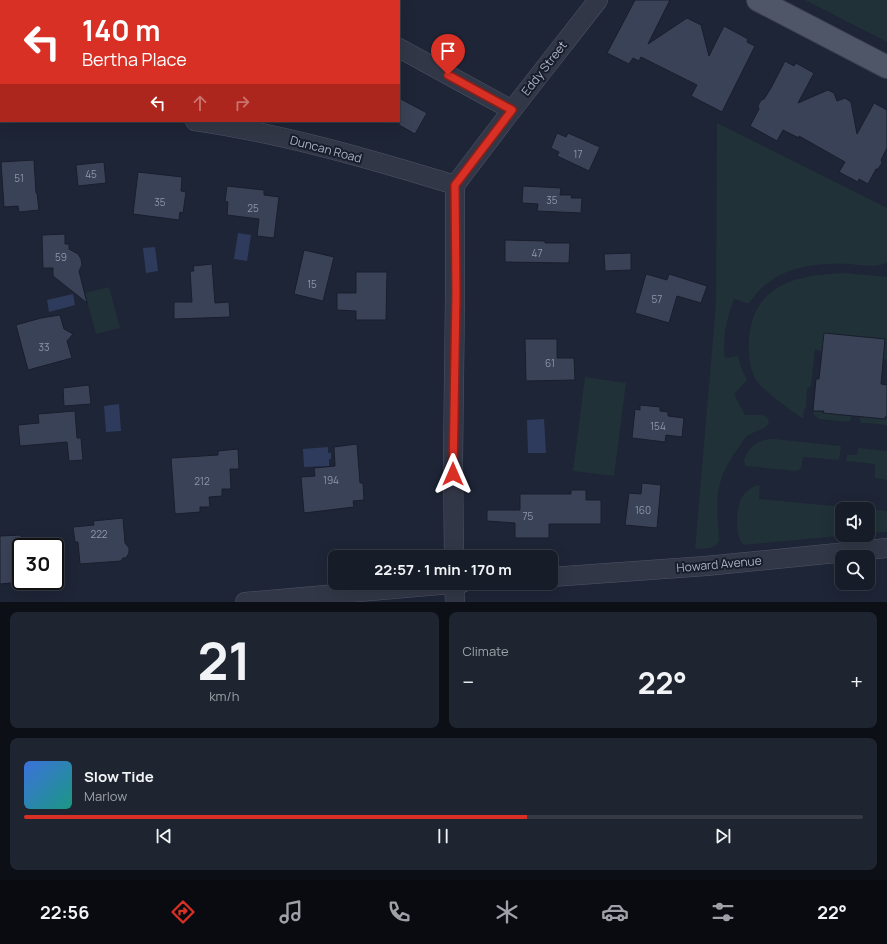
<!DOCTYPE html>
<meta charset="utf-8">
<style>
body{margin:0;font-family:Manrope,sans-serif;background:#1f2530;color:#f1f3f6;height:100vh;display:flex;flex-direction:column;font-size:15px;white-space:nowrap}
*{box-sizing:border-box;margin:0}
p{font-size:13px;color:#9ea1a8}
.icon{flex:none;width:22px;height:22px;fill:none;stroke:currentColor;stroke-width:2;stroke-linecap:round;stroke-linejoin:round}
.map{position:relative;height:602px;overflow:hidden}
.sheet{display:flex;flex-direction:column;gap:10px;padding:10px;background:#0c0f16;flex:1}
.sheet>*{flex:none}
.guide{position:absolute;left:0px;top:0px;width:400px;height:122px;box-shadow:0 4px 16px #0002,0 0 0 1px #353a45;background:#d93025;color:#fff;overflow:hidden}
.tools{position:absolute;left:835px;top:502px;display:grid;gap:8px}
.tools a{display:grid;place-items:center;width:40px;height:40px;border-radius:8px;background:#161c28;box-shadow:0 4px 16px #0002,0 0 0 1px #353a45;font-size:20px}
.speed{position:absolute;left:12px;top:538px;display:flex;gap:8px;font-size:20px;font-weight:700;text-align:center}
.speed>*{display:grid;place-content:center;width:52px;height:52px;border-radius:50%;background:#161c28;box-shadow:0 4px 16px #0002,0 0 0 1px #353a45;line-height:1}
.speed .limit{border:2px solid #111;border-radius:6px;background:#fff;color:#111}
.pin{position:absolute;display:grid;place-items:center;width:34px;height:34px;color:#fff;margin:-41px -17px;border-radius:50% 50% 50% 0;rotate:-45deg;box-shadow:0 0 4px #0007}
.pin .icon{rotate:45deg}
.me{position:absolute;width:44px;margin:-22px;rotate:0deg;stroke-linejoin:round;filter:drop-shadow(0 0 3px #0008)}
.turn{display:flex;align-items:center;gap:14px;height:84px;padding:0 16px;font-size:18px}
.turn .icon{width:52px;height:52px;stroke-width:2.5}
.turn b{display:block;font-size:28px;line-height:34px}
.lanes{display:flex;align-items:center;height:38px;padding:0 16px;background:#0003;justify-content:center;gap:20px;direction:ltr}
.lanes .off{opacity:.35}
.big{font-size:30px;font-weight:700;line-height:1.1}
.sheet .widget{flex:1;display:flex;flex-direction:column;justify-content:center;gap:6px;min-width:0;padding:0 14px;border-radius:8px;background:#1f2530}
.sheet .dial{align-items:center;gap:0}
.dial b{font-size:52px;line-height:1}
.song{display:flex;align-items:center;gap:12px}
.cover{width:48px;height:48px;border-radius:6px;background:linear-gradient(135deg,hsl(220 70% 55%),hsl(170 70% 35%))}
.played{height:4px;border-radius:2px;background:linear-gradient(90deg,#d93025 60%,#353a45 60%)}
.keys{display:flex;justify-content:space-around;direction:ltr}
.heat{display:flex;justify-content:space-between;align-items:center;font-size:22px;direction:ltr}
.sheet .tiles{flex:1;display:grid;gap:10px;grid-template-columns:1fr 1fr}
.widget:last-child{grid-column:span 2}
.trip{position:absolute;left:328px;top:550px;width:230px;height:40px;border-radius:8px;background:#161c28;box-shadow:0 4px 16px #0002,0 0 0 1px #353a45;font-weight:700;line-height:40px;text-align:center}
.tabs{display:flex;height:64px;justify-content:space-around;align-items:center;background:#090b10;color:#9ea1a8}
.tabs .icon{width:28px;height:28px}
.tabs .selected{color:#d93025}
.tabs b{font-size:18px;color:#f1f3f6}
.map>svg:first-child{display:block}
.green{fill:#203137}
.water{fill:#2f3b5c}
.building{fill:#3a4257;stroke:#191e2d}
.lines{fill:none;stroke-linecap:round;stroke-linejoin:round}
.minor-casing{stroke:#4f5465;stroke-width:20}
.major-casing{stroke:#3b4050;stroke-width:24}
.minor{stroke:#323747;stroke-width:19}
.major{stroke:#4f5667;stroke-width:22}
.route-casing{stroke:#8d1f18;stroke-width:10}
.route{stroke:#d93025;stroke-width:7}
.labels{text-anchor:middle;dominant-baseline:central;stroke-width:4;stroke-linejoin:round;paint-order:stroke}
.number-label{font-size:10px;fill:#8f95a9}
.street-label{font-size:12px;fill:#abb1c4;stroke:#171d2b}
</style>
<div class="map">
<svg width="887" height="602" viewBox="0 0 887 602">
<rect width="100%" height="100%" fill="#1e2536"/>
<!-- green -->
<g class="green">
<polygon points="805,0 887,0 887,42"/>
<path d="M717 123 887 208V263C873 268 862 265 848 264 817 263 787 266 763 287 758 291 754 297 749 303H746L734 299C727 318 722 338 725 358L738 356 741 367 747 380 734 394 745 415H762L767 417 769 423C765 430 753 431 746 437 742 442 738 449 734 454 713 486 717 504 719 540 716 550 704 548 695 549L716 304Z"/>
<path d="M846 273 887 277V360L883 359 885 339 824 333 822 352 815 349 811 386 807 389 806 408 804 410 803 419C792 411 763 391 756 380 749 368 748 352 749 338 755 282 798 275 846 273Z"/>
<polygon points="109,287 120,328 96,334 85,293"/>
<polygon points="585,377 626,383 614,476 573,471"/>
<polygon points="813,411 852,416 849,422 819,419 814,415"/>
<path d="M859 416 885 419V417H887V426C883 423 867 424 861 423Z"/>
<path d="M774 439 841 446 839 460 803 457 801 469 796 471 745 466 744 460C749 446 759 439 774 439Z"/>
<polygon points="858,448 887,451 887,480 875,478 875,464 846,461 847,455 857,455"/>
<path d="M757 485 760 486 759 499 887 511V532L868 533V509H842V535H850L744 545C734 539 736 506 742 497 746 491 751 488 757 485Z"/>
</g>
<!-- water -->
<g class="water">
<polygon points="238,233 251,235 247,261 234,259"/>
<polygon points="155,247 158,271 146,273 143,248"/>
<polygon points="73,294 75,305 49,312 47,300"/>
<polygon points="119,404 121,431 106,432 104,406"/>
<polygon points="544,419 546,453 528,453 527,420"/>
<polygon points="328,447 328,453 331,453 331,459 329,459 329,466 304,467 303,449"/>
</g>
<!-- building -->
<g class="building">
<polygon points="635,0 670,0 648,44 687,18 701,25 709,56 724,26 748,39 747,42 755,46 722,112 691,96 697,85 641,57 639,61 633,58 629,64 607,53"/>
<polygon points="785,61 794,66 796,63 814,73 798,103 828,90 834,93 837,101 845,98 851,102 857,134 874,103 887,110 887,148 881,160 882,163 878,169 876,169 868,184 859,179 858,182 839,172 845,162 799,136 799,138 783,130 777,141 750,126 759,109 758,106 761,100 764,99 771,88"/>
<polygon points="399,98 427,113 415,134 399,125"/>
<polygon points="557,133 566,137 568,133 600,147 589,171 557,156 559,152 551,148"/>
<polygon points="34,160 36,193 37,193 39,210 19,212 18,206 4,207 1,162"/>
<polygon points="104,162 106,183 78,186 76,165"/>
<polygon points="138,172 182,177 181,191 186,192 183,213 180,212 179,220 133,214"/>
<polygon points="227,186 264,190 264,195 279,197 274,238 257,236 259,219 227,215 228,202 225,201"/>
<polygon points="523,186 561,188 560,195 572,195 571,198 582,198 581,213 537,211 538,204 522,203"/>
<polygon points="65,234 65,244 69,244 69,249 78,254 81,259 82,265 79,271 87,303 53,276 53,268 43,268 42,235"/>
<polygon points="505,240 545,241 545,243 570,243 569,263 505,262"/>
<polygon points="304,250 334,257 323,301 294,294"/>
<polygon points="631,253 631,270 605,271 604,254"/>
<polygon points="212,264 215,303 229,302 230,317 174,319 174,302 192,302 190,271 194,271 193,266"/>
<polygon points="356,272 387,272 386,320 356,320 356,311 337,310 337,293 356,293"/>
<polygon points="646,274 667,280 669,274 707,286 701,303 677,296 669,323 635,313"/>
<polygon points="60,315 64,329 73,334 67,341 72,358 28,370 16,325 41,318"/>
<polygon points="824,333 885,339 881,384 887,385 887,417 885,417 885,419 823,413 824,411 813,411 816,379 819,379"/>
<polygon points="525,339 557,339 557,358 574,358 575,380 526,381"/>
<polygon points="89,385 91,404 64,406 63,388"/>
<polygon points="640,405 660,407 660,411 668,412 668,416 684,418 682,437 666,435 665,442 632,438 635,409 640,410"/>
<polygon points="75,411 77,438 81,438 83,460 69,461 67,442 20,446 18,425 39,423 38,414"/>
<polygon points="357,444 360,483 363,483 364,500 353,501 354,507 304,513 301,477 315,476 314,468 335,466 334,447"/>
<polygon points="238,449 239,469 230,469 231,489 222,489 222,496 209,497 210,507 200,507 200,512 175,514 171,458 218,455 218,451"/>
<polygon points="642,483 661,485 657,528 625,525 629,493 641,494"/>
<polygon points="571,490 586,490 586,500 601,500 601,524 549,524 549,538 515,538 515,523 487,521 487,510 520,510 520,494 571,494"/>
<polygon points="123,518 125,543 129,548 129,553 126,558 123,558 121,561 80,564 78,542 75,542 73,527 94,525 93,521"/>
<polygon points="21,535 21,582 0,584 0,536"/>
</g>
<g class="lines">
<defs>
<g id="minor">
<polyline points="1,0 1,2"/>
<polyline points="321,0 323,1"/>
<polyline points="399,48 512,110"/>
<polyline points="0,112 1,112"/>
<path d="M195 121C284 134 370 159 455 185"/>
<polyline points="454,557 453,460 455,295 455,185 512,110 598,0"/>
<polyline points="551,577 706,566 887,548"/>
<polyline points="454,583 455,602"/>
<polyline points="245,602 462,583"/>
</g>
<polyline id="major" points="758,0 887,67"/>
</defs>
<!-- minor casing -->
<use href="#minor" class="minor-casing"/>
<!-- major casing -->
<use href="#major" class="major-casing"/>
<!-- minor -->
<use href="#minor" class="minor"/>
<!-- major -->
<use href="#major" class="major"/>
</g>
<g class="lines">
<defs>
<polyline id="route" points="448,75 512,110 455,185 456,295 453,474"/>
</defs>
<!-- route casing -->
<use href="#route" class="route-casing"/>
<!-- route -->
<use href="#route" class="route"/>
</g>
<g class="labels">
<!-- number labels -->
<g class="number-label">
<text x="578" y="154">17</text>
<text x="91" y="174">45</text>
<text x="19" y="178">51</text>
<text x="552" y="200">35</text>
<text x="160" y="202">35</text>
<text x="253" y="208">25</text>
<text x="537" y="253">47</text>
<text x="61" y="257">59</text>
<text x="312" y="284">15</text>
<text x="657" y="299">57</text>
<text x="44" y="347">33</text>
<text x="550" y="363">61</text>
<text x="658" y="426">154</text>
<text x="331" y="480">194</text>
<text x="202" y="481">212</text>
<text x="643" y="510">160</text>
<text x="528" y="516">75</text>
<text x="99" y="534">222</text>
</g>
<!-- street labels -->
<g class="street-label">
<text transform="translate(544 68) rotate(-52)">Eddy Street</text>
<text transform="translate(326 149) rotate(15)">Duncan Road</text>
<text transform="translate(719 564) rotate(-5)">Howard Avenue</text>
</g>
</g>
</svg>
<div class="tools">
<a><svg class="icon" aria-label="sound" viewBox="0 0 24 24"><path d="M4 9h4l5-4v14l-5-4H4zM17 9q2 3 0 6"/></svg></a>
<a><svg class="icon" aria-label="search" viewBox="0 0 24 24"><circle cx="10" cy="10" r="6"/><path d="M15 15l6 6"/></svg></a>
</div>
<div class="speed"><div class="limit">30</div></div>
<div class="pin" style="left:448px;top:75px;background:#d93025"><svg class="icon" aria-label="arrive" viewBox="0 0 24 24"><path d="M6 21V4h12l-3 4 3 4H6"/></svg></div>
<svg class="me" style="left:453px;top:474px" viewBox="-20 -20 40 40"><path d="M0-17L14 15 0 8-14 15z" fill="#d93025" stroke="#fff" stroke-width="4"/></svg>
<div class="trip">22:57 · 1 min · 170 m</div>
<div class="guide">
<div class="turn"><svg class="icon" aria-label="left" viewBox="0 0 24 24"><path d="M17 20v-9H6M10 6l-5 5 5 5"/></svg><div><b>140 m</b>Bertha Place</div></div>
<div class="lanes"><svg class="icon" aria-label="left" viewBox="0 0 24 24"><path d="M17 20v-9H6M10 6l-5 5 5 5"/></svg><svg class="icon off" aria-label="ahead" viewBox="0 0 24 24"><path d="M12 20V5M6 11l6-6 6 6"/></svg><svg class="icon off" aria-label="right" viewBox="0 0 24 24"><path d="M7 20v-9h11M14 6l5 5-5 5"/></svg></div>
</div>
</div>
<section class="sheet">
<div class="tiles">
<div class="widget dial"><b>21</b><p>km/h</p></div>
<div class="widget"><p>Climate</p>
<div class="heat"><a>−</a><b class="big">22°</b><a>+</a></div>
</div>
<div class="widget">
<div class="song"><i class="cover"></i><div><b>Slow Tide</b><p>Marlow</p></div></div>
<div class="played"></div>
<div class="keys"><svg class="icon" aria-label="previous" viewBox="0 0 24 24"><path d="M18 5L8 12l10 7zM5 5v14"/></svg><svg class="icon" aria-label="pause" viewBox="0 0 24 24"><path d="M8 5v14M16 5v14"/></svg><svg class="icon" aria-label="next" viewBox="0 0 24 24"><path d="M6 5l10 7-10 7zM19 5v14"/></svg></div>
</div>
</div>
</section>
<nav class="tabs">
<b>22:56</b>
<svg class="icon selected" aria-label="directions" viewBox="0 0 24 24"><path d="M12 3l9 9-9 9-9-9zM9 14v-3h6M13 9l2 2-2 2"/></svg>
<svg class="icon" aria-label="music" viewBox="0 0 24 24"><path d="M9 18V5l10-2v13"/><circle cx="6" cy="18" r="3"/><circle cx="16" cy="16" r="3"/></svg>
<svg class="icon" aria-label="phone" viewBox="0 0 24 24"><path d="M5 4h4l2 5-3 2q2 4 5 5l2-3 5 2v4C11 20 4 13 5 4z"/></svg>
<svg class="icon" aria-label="climate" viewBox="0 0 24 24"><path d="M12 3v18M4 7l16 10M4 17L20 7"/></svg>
<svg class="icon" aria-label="car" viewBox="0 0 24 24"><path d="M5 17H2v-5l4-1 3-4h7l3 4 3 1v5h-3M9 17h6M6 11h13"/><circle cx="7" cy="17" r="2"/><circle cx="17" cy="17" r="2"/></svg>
<svg class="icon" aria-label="filters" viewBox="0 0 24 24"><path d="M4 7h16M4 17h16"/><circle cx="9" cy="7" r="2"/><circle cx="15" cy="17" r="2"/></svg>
<b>22°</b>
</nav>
